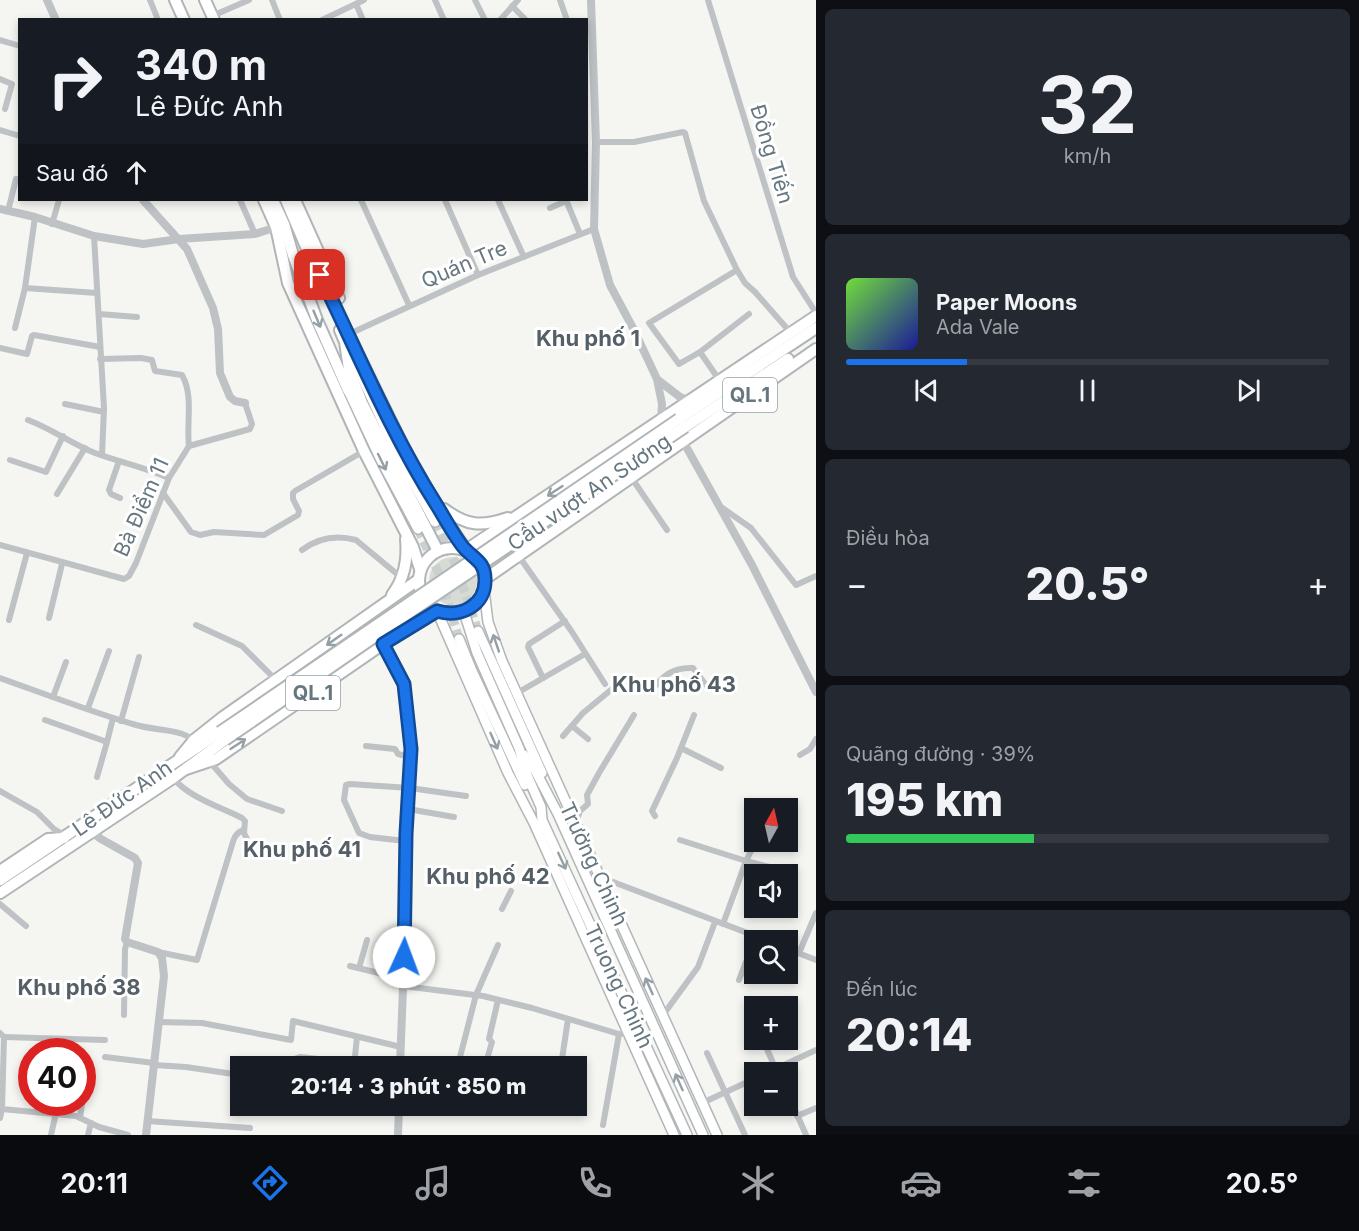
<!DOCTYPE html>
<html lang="vi">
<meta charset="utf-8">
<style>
body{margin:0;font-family:Inter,sans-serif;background:#242831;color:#f1f3f6;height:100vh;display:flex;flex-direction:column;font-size:22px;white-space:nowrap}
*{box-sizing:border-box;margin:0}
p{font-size:20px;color:#9ea1a6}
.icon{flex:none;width:33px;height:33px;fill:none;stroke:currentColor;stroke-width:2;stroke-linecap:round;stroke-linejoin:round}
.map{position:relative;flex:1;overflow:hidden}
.panel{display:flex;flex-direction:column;gap:9px;padding:9px;background:#0d0f14;width:543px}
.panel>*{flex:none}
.banner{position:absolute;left:18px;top:18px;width:570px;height:183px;border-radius:0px;box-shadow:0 3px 9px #0003;background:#171b24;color:#f1f3f6;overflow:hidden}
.needle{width:39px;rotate:8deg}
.fabs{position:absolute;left:744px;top:798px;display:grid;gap:12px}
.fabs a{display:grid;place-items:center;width:54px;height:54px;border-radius:0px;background:#171b24;box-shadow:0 3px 9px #0003;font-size:30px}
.speed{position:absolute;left:18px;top:1038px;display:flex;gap:12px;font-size:30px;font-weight:700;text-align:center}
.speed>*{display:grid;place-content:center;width:78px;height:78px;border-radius:50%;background:#171b24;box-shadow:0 3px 9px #0003;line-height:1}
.speed .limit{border:9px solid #d22;background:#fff;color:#111}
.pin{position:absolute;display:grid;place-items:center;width:51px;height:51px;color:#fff;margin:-26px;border-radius:12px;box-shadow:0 3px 9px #0006}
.me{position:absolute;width:66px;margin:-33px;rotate:2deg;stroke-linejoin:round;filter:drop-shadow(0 0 4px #0008)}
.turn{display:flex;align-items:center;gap:21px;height:126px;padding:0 18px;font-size:27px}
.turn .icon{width:78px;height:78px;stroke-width:2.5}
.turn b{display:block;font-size:42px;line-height:51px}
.then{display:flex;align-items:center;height:57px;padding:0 18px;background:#0003;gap:12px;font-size:22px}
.big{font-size:45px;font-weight:800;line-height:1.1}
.panel .widget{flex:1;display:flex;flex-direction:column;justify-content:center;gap:9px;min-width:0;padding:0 21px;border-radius:9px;background:#242831}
.panel .dial{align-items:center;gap:0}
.dial b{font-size:78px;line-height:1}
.song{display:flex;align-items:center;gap:18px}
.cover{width:72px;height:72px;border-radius:9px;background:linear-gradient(135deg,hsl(100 70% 55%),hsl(240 70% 35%))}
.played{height:6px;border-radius:3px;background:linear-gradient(90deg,#1a73e8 25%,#363941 25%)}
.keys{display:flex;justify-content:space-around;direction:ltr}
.heat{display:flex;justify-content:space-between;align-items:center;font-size:33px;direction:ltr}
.charge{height:9px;border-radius:4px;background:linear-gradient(90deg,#34c759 39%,#363941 0)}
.trip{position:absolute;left:230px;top:1056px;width:357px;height:60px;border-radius:0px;background:#171b24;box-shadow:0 3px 9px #0003;font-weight:800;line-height:60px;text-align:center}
.tab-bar{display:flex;height:96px;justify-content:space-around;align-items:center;background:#090b0e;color:#9ea1a6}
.tab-bar .icon{width:42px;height:42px}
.tab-bar .current{color:#1a73e8}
.tab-bar b{font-size:27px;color:#f1f3f6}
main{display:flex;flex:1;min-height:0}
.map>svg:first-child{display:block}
.green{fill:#d7dbd3}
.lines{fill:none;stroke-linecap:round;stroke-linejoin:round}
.primary-tunnel{stroke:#cacfd0;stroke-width:9;stroke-dasharray:9 4.5;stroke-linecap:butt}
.primary-casing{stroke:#b2b6b9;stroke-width:12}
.trunk-casing{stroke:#b1b5b7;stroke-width:14}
.minor{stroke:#bec2c5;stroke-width:6}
.tertiary{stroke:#bec2c5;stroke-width:8}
.primary{stroke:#fff;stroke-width:9}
.trunk{stroke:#fff;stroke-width:10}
.trunk-bridge-casing{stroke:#b1b5b7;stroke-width:14;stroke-linecap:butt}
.trunk-bridge{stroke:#fff;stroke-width:10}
.oneway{stroke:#94a0a6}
.route-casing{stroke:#114b97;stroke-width:15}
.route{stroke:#1a73e8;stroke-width:10}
.labels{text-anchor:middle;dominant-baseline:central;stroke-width:6;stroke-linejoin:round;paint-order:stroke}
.shield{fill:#fff;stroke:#94a0a6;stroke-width:1.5}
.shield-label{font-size:20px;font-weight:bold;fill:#667780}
.street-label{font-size:21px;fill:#667780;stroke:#fff}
.neighbourhood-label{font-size:22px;font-weight:bold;fill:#545f66;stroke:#fff}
</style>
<main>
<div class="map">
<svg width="816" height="1135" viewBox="0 0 816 1135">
<rect width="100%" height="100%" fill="#f5f5f2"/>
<!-- green -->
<circle class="green" cx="453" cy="581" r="24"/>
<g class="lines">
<!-- primary-tunnel -->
<g class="primary-tunnel">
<polyline points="435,522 455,563 478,631"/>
<polyline points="418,529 440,576 459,639"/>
</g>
<defs>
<g id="primary">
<polyline points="348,347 397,453 435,522"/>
<polyline points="349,392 381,460 418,529"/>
<polyline points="484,590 488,622 502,661 717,1135"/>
<polyline points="437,611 508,773 534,823 674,1135"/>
<polyline points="464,612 477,653 519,748 527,775 541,807 542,820 687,1135"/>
<polyline points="478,631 542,773"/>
<polyline points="459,639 472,671 525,785"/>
<polyline points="524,755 536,772 558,814 703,1135"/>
</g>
<g id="trunk">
<polyline points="175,0 184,20"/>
<polyline points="205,0 214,20"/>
<polyline points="264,200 276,227 288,283 364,451 413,547 420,569"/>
<polyline points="273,200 284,224 293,255 317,320 348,390 360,401"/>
<polyline points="286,200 310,256 405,450 436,505 466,550"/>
<polyline points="295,200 339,298"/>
<polyline points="340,330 345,342 349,369 362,403 438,551"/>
<polyline points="679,419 816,328"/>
<polyline points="685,427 788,359"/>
<path d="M444 509C467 526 481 527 508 518"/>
<circle cx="452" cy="581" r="33"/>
<polyline points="466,550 816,316"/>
<polyline points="485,579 816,349"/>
<path d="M392 595C404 579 408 559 406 539"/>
<polyline points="180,757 194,740 223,717 418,580"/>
<polyline points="186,769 216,759 383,644 437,611"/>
<polyline points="0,871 48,839 64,838"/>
<polyline points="0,880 220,732"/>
<polyline points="0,893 173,778 225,740"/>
</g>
</defs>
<!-- primary casing -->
<use href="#primary" class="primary-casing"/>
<!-- trunk casing -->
<use href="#trunk" class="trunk-casing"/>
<!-- minor -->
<g class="minor">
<polyline points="150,0 158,20"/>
<polyline points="272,0 280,20"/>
<polyline points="435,0 444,20"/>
<polyline points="475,0 485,20"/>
<polyline points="560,0 567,20"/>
<polyline points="708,0 793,277 816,313"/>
<polyline points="356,4 363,20"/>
<polyline points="512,6 525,19"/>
<polyline points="212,16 249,0"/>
<polyline points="322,20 364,0"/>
<polyline points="500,20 518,0"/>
<polyline points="0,40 20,46"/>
<polyline points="0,79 12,84 5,109"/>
<polyline points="0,130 20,136"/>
<polyline points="596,142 634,142 683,132 685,133 704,201 737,270 745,283 755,292 791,333"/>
<polyline points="240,200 255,234"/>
<polyline points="361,200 409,305"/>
<polyline points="445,200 478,275"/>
<polyline points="498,200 524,257"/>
<polyline points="566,200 580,234"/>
<polyline points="550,208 566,201"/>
<polyline points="8,211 16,179"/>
<polyline points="52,224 59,200"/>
<polyline points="94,236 104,408 102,455"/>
<polyline points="737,270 649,323 679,364 700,352 749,314"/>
<polyline points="25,288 35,217"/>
<polyline points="99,314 137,317"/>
<polyline points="15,328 25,288 97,293"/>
<polyline points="349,334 478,275 594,229"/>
<polyline points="0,348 27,354 32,336 34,335 100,347"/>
<polyline points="700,352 720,381"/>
<path d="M100 359 141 358 152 360 155 371 182 375C194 396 186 423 189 446"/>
<polyline points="65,404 104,412"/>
<path d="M28 420C52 429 72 444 95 453 119 462 145 467 169 478"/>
<polyline points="10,460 46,472 63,436"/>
<polyline points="119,461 109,490 111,494 120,498"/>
<polyline points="631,477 667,530"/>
<polyline points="163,493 191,532 200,535 214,532 264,535 298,515 299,511 293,499 293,493 295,491 364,451"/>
<polyline points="57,494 85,448"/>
<polyline points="721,507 751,528 796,585 816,576"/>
<polyline points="0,545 124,579 129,576 136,563 169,478 189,446 250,429 252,424 245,403"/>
<path d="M302 550C318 538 337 535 356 540L397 574"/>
<polyline points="518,555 572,632 605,684"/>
<polyline points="49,618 62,564"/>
<polyline points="9,620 27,553"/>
<polyline points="196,625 242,646 276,680"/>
<path d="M0 678C45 694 91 712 136 725 156 731 177 728 194 740"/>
<polyline points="543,678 528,647 529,644 565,621"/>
<path d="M650 692C663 676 672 667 693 668L706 685"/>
<polyline points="517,693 585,654"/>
<polyline points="53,697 66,662"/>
<polyline points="88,708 109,651"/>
<polyline points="45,720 107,742 113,718"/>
<polyline points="121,721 139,657"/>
<polyline points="572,726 588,739"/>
<polyline points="563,736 583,713 612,689"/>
<polyline points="366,746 395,749 398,754 411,757"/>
<polyline points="681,748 721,768"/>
<polyline points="800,755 810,749 816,739"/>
<polyline points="210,762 229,784 247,799 282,811"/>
<polyline points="97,777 107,742"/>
<path d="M173 778C190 798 218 806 242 818L245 821 244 833 247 839"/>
<polyline points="0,791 37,812 54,829 66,836"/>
<polyline points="408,809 454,817"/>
<polyline points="655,816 652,811 677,758 694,715"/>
<polyline points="576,822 580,811 588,804 587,795 599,773 634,715"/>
<polyline points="680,840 746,861 754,845 757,842"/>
<polyline points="405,841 370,837 359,833 344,800 346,785 350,784 410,788 466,796"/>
<polyline points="600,877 766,940"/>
<polyline points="0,904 26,926"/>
<polyline points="502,909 511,891"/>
<polyline points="723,924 746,861 773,868"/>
<polyline points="788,949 816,960"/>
<path d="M158 952 197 960 232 845C234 838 236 832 244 830"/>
<polyline points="799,953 816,913"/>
<polyline points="350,966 403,979"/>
<polyline points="359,968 367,940"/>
<polyline points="382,974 388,948"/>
<polyline points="739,980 756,936"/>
<polyline points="403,986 483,996 532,1008 619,1034 628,1033"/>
<polyline points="124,1015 125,949 127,942"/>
<polyline points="663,1015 698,967 715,922"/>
<polyline points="158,1022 202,1023 291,1040 293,1021 401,1047"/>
<polyline points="0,1033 4,1037 2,1109 76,1116 99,1127 128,1135"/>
<polyline points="4,1037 105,1040"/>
<polyline points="763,1040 777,1072"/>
<polyline points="707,1053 745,1135"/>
<polyline points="105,1057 154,1063"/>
<polyline points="459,1061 476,995 498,945"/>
<polyline points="154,1065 186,1067 240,1075"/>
<polyline points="291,1066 291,1060 300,1057 354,1063"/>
<polyline points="354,1066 357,1037"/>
<polyline points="485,1066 492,1042 489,1039 498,1000"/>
<polyline points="561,1066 568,1019"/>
<polyline points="769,1072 816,1050"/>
<polyline points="788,1094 806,1135"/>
<polyline points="702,1103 754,1079"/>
<polyline points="797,1116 816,1108"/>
<polyline points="0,1118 2,1109"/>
<polyline points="80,1118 84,1089"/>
<polyline points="147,1121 250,1128"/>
<polyline points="603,1125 619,1034"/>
<polyline points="51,1135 56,1113"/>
<polyline points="88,1135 91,1123"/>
</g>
<!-- tertiary -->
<g class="tertiary">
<polyline points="47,0 56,20"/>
<polyline points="591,0 596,142 594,229 610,285 634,330 657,379 662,404 661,421"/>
<polyline points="143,200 187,249 213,308 218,329 220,373 230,397 235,401 245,403"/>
<polyline points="0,209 35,217 94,236 143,244 179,239 255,234 280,226"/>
<polyline points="658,380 680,397 692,401"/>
<polyline points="683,441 752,565 816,692"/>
<polyline points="383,644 404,684 411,749 406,834 405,935 400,1066"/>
<polyline points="92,832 101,839 135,858 138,863 125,939 127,942 158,952 162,958 164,976 146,1135"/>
<polyline points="398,1135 399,1106"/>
</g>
<!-- primary -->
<use href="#primary" class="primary"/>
<!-- trunk -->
<use href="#trunk" class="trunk"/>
<defs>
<g id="trunk-bridge">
<polyline points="220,732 679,419"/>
<polyline points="225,740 412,611 685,427"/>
</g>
</defs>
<!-- trunk-bridge casing -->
<use href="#trunk-bridge" class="trunk-bridge-casing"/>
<!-- trunk-bridge -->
<use href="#trunk-bridge" class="trunk-bridge"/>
</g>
<!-- one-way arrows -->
<defs><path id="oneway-shaft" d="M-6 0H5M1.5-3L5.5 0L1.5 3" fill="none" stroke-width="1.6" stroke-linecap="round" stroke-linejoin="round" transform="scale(1.5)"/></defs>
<g class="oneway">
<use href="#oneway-shaft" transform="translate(317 319) rotate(67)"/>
<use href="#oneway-shaft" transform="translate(382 462) rotate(64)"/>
<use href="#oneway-shaft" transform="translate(555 491) rotate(147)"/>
<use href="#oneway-shaft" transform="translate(334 640) rotate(145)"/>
<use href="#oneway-shaft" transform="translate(496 643) rotate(-109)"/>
<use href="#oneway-shaft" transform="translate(494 741) rotate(66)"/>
<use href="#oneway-shaft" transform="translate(238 744) rotate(-33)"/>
<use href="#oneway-shaft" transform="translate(562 861) rotate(65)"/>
<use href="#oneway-shaft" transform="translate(649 986) rotate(-114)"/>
<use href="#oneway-shaft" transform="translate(679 1082) rotate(-114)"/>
</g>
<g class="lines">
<defs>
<path id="route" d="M320 275C357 351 391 433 436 504 443 515 458 543 466 550 476 560 485 563 485 579 486 606 460 618 437 611L383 644 404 684 411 749 406 834 404 957"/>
</defs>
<!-- route casing -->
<use href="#route" class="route-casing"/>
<!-- route -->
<use href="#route" class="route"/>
</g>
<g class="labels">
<!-- shield labels -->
<g class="shield">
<rect x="723" y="378" width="54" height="34" rx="4.5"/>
<rect x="286" y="676" width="54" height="34" rx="4.5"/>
</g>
<g class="shield-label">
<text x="750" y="395">QL.1</text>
<text x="313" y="693">QL.1</text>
</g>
<!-- street labels -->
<g class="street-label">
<text transform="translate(772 154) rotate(73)">Đồng Tiến</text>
<text transform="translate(464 264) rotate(-23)">Quán Tre</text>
<text transform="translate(589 492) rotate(-34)">Cầu vượt An Sương</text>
<text transform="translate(141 507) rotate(-66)">Bà Điểm 11</text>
<text transform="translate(122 798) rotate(-35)">Lê Đức Anh</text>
<text transform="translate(594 864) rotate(65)">Trường Chinh</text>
<text transform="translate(619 986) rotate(65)">Truong Chinh</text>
</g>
<!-- neighbourhood labels -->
<g class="neighbourhood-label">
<text x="588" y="338">Khu phố 1</text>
<text x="674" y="684">Khu phố 43</text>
<text x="302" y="849">Khu phố 41</text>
<text x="488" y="876">Khu phố 42</text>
<text x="79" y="987">Khu phố 38</text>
</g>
</g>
</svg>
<div class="fabs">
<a><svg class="needle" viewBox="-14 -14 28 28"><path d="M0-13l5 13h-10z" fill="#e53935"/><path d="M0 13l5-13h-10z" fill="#9ea1a6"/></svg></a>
<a><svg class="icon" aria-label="sound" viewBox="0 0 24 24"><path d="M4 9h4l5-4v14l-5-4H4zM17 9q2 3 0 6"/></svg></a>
<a><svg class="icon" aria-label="search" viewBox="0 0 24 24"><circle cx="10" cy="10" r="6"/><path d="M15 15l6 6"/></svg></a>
<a>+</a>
<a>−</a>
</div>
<div class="speed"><div class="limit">40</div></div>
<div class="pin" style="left:320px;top:275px;background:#d93025"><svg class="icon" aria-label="arrive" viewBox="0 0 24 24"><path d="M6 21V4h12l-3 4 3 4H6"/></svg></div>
<svg class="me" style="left:404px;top:957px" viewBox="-20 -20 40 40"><circle r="19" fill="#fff"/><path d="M0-13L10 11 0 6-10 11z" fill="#1a73e8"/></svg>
<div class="trip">20:14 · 3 phút · 850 m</div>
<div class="banner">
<div class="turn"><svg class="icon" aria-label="right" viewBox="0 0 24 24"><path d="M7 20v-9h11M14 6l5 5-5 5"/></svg><div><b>340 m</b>Lê Đức Anh</div></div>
<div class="then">Sau đó<svg class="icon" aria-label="ahead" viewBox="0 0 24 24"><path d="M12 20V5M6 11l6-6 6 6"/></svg></div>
</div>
</div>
<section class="panel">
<div class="widget dial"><b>32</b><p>km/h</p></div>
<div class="widget">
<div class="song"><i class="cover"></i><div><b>Paper Moons</b><p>Ada Vale</p></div></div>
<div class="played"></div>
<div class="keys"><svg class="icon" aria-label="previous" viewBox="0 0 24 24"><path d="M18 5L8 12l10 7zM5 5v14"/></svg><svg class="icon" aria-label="pause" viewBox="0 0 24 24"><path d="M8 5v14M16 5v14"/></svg><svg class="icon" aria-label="next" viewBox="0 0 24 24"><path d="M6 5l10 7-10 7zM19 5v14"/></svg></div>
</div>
<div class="widget"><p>Điều hòa</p>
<div class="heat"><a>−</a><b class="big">20.5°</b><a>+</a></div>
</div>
<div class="widget"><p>Quãng đường · 39%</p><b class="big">195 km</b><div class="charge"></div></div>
<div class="widget"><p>Đến lúc</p><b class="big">20:14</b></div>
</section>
</main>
<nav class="tab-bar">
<b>20:11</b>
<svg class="icon current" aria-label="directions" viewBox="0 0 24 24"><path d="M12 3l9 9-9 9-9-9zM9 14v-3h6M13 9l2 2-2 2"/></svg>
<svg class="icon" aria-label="music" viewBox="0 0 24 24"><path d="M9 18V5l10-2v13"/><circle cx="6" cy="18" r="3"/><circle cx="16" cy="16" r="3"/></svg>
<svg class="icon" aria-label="phone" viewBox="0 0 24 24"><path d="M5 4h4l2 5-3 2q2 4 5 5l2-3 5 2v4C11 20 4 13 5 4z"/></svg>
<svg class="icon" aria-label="climate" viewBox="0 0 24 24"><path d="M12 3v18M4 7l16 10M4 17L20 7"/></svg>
<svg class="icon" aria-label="car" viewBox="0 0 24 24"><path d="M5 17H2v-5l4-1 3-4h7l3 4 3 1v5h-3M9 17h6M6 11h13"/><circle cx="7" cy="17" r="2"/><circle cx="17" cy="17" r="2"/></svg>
<svg class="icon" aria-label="filters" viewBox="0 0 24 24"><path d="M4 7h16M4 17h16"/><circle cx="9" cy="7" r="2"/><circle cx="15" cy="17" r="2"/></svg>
<b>20.5°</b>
</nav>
